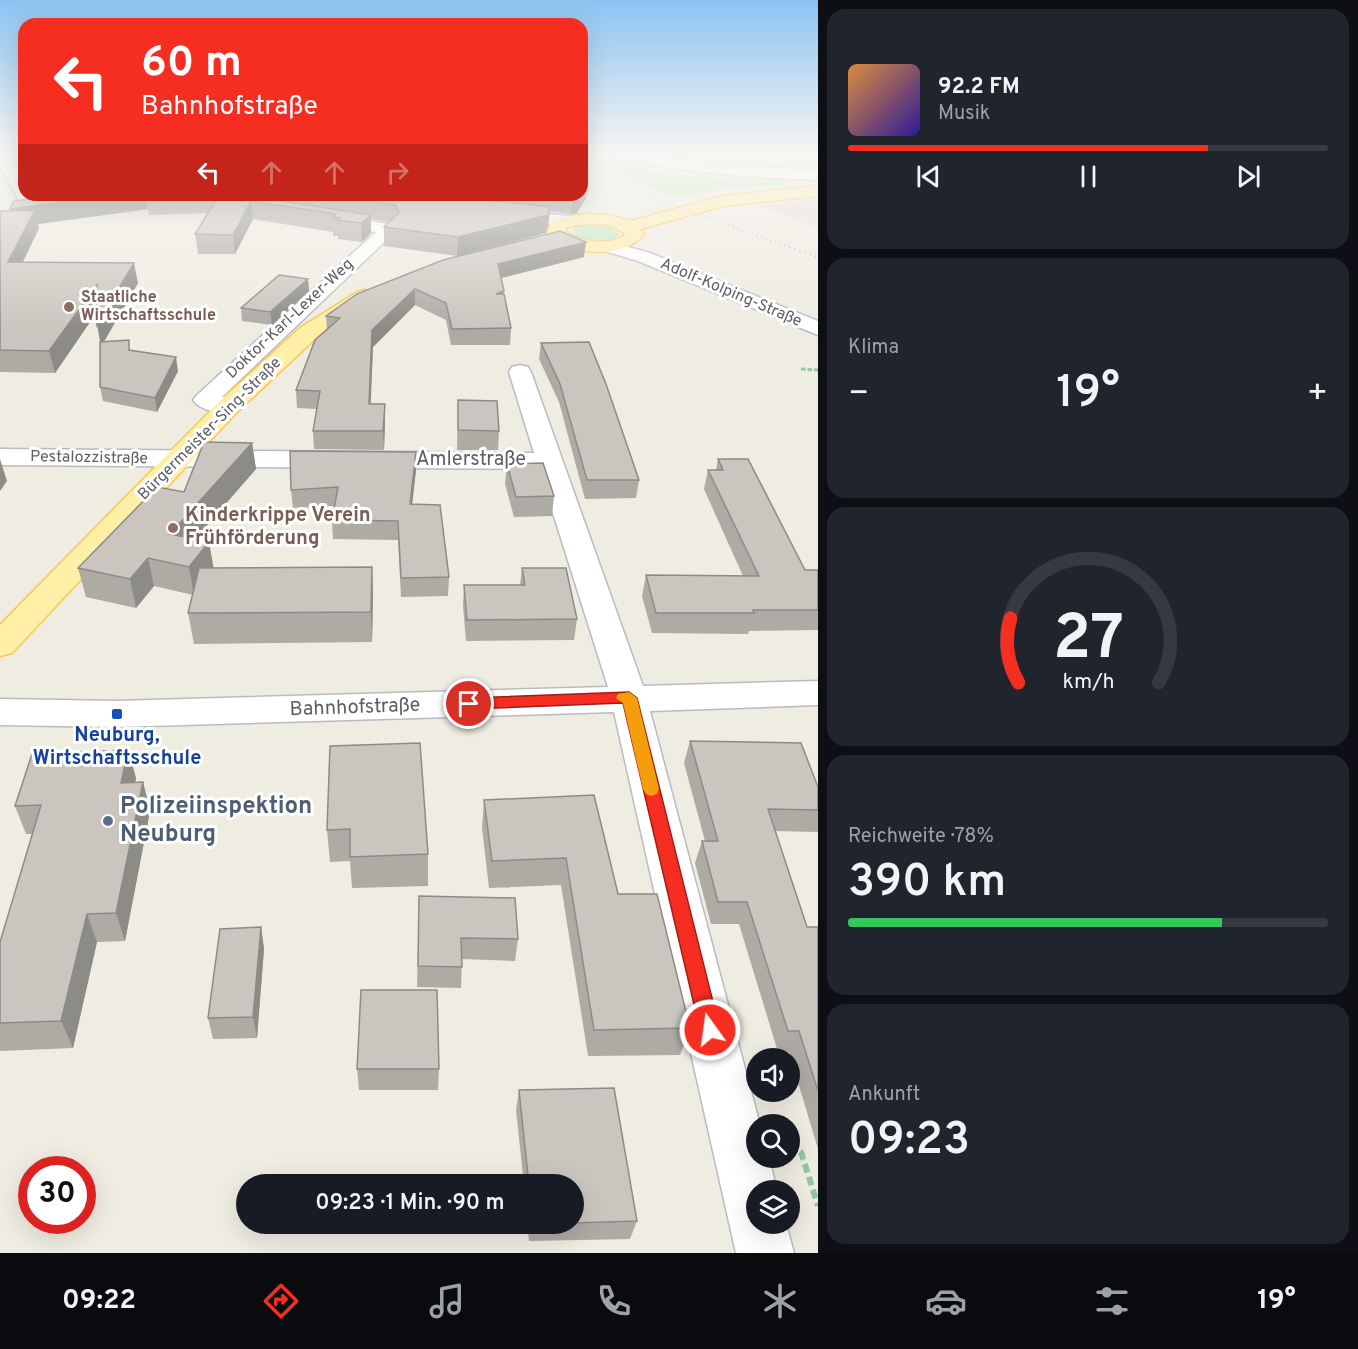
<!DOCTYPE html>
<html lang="de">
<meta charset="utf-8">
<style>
body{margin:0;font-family:Overpass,sans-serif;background:#20242c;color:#f1f3f6;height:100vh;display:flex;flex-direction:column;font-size:22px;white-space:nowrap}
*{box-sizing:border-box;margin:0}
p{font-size:20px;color:#9ea1a6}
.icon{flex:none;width:33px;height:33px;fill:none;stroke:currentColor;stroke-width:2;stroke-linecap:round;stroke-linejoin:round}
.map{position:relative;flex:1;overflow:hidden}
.panel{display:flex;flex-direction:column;gap:9px;padding:9px;background:#0d0f14;width:540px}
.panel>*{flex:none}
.guide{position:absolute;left:18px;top:18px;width:570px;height:183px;border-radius:18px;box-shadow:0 6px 24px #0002;background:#f52e21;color:#fff;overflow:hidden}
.buttons{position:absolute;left:746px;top:1048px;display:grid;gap:12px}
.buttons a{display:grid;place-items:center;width:54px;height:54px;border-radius:50%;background:#171b24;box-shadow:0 6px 24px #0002;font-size:30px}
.speed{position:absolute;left:18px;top:1156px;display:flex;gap:12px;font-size:30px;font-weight:700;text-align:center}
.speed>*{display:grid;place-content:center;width:78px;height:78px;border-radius:50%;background:#171b24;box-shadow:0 6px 24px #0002;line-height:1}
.speed .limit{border:9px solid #d22;background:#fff;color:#111}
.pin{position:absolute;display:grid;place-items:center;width:51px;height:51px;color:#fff;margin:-26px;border:3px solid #fff;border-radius:50%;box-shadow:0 2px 6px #0007}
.me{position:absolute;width:66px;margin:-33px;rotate:346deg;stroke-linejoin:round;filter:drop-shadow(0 0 4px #0008)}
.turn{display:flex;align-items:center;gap:21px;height:126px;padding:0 24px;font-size:27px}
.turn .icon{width:78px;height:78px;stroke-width:2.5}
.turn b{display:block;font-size:42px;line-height:51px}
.lanes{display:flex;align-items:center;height:57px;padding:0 24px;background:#0003;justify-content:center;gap:30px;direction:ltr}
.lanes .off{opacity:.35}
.big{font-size:45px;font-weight:600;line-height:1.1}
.panel .card{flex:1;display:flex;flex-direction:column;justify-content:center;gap:9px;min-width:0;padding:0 21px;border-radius:18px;background:#20242c}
.panel .dial{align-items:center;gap:0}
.dial svg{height:156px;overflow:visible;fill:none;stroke:#363941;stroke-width:7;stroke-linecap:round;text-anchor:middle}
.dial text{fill:#f1f3f6;stroke:none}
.song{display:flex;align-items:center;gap:18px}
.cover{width:72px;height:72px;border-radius:9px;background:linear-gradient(135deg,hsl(30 70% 55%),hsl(250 70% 35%))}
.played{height:6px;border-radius:3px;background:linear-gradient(90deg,#f52e21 75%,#363941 75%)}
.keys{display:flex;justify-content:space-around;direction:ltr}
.heat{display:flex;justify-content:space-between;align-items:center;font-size:33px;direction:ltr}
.charge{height:9px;border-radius:4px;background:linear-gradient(90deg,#34c759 78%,#363941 0)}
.trip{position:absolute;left:236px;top:1174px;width:348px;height:60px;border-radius:30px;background:#171b24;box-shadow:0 6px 24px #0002;font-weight:600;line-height:60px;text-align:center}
.dock{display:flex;height:96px;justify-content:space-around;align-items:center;background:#090b0e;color:#9ea1a6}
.dock .icon{width:42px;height:42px}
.dock .on{color:#f52e21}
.dock b{font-size:27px;color:#f1f3f6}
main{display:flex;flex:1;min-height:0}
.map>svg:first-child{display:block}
.industrial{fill:#e2dfda}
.green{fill:#bde8bd}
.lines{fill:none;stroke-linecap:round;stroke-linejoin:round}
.minor-casing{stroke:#b8bbc0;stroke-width:3}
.major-casing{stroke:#fbc74f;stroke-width:3}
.path-far1{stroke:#94c7a1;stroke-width:3;stroke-dasharray:4.5 2;stroke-linecap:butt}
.path{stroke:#94c7a1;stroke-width:6;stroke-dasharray:9 4.5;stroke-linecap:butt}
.minor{fill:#fff;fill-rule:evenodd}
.major{fill:#ffefa7;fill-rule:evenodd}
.rail-far1{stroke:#b4b5b5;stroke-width:2;stroke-dasharray:1 4;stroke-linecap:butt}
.rail{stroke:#b4b5b5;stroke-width:3;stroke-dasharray:1 4.5;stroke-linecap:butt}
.wall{fill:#aeaaa4}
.shaded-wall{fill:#8d8b86}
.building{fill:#cac6bf;stroke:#8d8b86;stroke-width:1.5}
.route{fill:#f52e21;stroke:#9f1e15;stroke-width:1.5}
.slow{fill:#f59e0b}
.education-dot{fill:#8d6e63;stroke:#fff;stroke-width:2}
.transit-dot{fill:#1a4fb4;stroke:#fff;stroke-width:2}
.service-dot{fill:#5c6f8a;stroke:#fff;stroke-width:2}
.labels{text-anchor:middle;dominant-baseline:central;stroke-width:6;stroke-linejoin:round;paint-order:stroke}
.far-street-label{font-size:16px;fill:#5b5f64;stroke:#fff}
.far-education-label{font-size:16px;font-weight:bold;fill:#785e54;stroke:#fff;text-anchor:start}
.street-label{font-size:20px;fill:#5b5f64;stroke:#fff}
.education-label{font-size:20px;font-weight:bold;fill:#785e54;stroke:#fff;text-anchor:start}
.transit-label{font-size:20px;font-weight:bold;fill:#164399;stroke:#fff}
.near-service-label{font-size:24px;font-weight:bold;fill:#4e5e75;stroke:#fff;text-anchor:start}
</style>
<main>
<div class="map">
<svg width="818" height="1253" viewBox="0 0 818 1253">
<rect width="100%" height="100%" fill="#efece2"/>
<!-- industrial -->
<polygon class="industrial" points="818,200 818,228 760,206 800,201"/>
<!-- green -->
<g class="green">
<polygon points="590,161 698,177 782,179 788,184 725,189 672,197"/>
<path d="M593 224 613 228 620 235C607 244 584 243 572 232L575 227Z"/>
</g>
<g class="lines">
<defs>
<g id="minor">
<polygon points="0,153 7,153 24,182 24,195 32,195 41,211 39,215 33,216 25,211 0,166"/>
<path d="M606 153H632L715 165 818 170V180C747 177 677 173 608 156Z"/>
<polygon points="505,209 569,216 575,217 577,221 575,225 569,226 499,218 497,214"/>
<path d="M326 214 389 224 395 225 398 229 222 397 237 402 240 407 237 412C224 415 200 411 193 400L197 395 376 232 320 223 318 219 320 215Z"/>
<polygon points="607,241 650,253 818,321 818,335 638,261 601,250 598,246 601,242"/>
<polygon points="520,365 528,367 531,372 643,686 818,681 818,705 650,711 760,1125 756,1125 756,1158 769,1158 777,1191 756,1191 756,1224 786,1224 794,1253 736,1253 614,712 117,727 0,725 0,699 117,701 608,687 539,469 0,465 0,449 534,453 509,372 512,367"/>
</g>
<g id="major">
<path d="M818 186V196L723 206 640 229 644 234C626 259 565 257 547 233L552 221 576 215 591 214 608 215 631 221 722 196ZM600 224 612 226 626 234C611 247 580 242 565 231L566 228 577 225Z"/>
<polygon points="364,290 371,292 374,296 371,300 316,338 237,412 12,653 0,656 0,625 219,402 300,328 357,292"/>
</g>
</defs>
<!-- minor casing -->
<use href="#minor" class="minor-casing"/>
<!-- major casing -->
<use href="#major" class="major-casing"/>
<!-- path-far1 -->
<polyline class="path-far1" points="801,369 818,370"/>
<!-- path -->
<polyline class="path" points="789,1144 801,1152 818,1206"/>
<!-- minor -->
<use href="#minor" class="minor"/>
<!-- major -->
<use href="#major" class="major"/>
<!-- rail-far1 -->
<polyline class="rail-far1" points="582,173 793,248"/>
<!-- rail -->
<polyline class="rail" points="789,247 818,257"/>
</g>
<!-- wall -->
<g class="wall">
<polygon points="10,153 24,153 21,172"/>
<polygon points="34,195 445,195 467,198 467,195 582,195 586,198 577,213 571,214 550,211 548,226 546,233 458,256 584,257 501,278 504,294 511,328 510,345 451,345 446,320 415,305 373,347 370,404 385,422 384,450 314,449 313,431 317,409 297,408 296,390 327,330 326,316 457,256 384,246 384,227 389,222 371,219 371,233 362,242 338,239 338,236 333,236 333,232 253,219 235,254 198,254 195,234 209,213 149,215 148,209 38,224 39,228 23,262 138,283 104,342 131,350 178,371 157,412 103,401 100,387 100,342 97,312 55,373 0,372 0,211 10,211 36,198"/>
<polygon points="308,279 309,291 272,325 242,321 241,308"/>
<polygon points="541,343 639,480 636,498 585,499 559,402 539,359"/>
<polygon points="458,400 499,431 498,450 457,450"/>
<polygon points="252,443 256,469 195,539 213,568 372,567 373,596 372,642 194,644 188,613 193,595 154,586 136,608 86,597 78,568"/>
<polygon points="416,452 416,470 412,504 449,577 448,596 401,597 398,540 333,539 332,520 334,506 293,508 291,490"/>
<polygon points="718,459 805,570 818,570 818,630 749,631 748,634 652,633 642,596 646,575 743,576 704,489 708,470 716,470"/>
<polygon points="507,464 554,496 552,516 514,517 505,484"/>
<polygon points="522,568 577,619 574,640 466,641 463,606 464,585 520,585"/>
<polygon points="690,741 818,787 818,832 775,831 807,927 818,927 818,1149 789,1052 778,1052 739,924 711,924 695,863 702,841 705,841 684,763"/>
<polygon points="330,746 428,854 428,886 352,888 350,861 330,862 327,830"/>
<polygon points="128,750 136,778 135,783 143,782 150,811 125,941 97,942 73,1048 0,1051 0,942 33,834 26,834 15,806"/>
<polygon points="484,800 618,894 690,1028 680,1055 588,1056 561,885 489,888 482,828"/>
<polygon points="419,896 518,939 515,961 462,959 461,988 417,987"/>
<polygon points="261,927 264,949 257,1038 213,1039 208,1018"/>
<polygon points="357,1069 439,1069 438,1090 359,1090"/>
<polygon points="519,1090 637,1221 630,1239 529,1241 527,1224 573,1224 573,1185 524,1185 516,1110"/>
</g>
<!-- shaded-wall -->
<g class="shaded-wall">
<polygon points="24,154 24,171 21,172 17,155"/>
<polygon points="588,185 586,198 577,213 571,214 572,201 582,195"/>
<polygon points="37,195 89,195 38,203"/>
<polygon points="114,195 149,195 146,197 148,209 38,224 39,228 13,282 8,262 14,227 10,209"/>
<polygon points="251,201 253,219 235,254 233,235"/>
<polygon points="550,207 548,226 546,233 457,256 458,237"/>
<polygon points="371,215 371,233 362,242 361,223"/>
<polygon points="586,242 584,257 497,279 498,264"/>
<polygon points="134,263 138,283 101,346 97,325"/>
<polygon points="308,279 309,291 272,325 270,312"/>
<polygon points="97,285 101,306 55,373 49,351"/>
<polygon points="415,289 415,305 373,347 370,422 369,404 372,330"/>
<polygon points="176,357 178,371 157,412 155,398"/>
<polygon points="385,404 385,422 384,450 383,431"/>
<polygon points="252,443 256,469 175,562 170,534"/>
<polygon points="416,452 416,470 410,523 410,504"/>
<polygon points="0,459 7,481 0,491"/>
<polygon points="209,542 214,570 194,595 189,567"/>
<polygon points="148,558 154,586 136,608 130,579"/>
<polygon points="372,567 373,596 372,642 371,612"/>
<polygon points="128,750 136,778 129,812 121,783"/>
<polygon points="143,782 150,811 125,941 116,913"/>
<polygon points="87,914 97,942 73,1048 61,1021"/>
<polygon points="261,927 264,949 257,1038 253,1017"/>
</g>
<!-- building -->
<g class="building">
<polygon points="15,153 24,153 24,154 17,155"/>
<polygon points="582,184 588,185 582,194"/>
<polygon points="60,195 114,195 10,209 14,201"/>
<polygon points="147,195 202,195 146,197"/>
<polygon points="219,195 242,195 371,215 361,223 337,220 340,218 333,217 336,214 251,201 233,235 195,234"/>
<polygon points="333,195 444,195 550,207 548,215 458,237 384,227 399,212 395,205"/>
<polygon points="524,195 581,195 578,199 572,201"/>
<polygon points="35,210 8,262 134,263 97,325 97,285 49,351 0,350 0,211"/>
<polygon points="560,231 586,242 498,264 504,291 496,294 504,294 511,328 452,329 446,303 415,289 372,330 369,404 385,404 383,431 313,431 320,391 296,390 315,340 340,318 326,316 357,294 443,260"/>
<polygon points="279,275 308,279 270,312 241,308"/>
<polygon points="129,340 129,350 176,357 155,398 100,387 100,342"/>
<polygon points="589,342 606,384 639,480 587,480 560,384 541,343"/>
<polygon points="458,400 497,401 499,431 458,430"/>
<polygon points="204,442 252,443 170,534 209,542 189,567 148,558 130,579 78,568 157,487 184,492"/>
<polygon points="290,451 416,452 410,504 440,505 449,577 401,578 398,521 332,520 338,487 291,490"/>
<polygon points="718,459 748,459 805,570 818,570 818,610 753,610 754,613 656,613 646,575 759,576 708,470 723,470"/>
<polygon points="543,463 554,496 516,497 507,464"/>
<polygon points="372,567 371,612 188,613 199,568"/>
<polygon points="522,568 566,568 577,619 467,620 464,585 525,585"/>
<polygon points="690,741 801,743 818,787 818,810 768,809 807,927 818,927 818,1091 799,1031 788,1031 747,902 718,902 702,841 718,841"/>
<polygon points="420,743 428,854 350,857 350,829 327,830 330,746"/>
<polygon points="128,750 121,783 143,782 116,913 87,914 61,1021 0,1023 0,942 41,805 15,806 32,754"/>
<polygon points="594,795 618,894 657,894 690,1028 594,1030 566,858 492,861 484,800"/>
<polygon points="419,896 515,898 518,939 461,938 462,967 418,966"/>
<polygon points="261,927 253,1017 208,1018 220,929"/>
<polygon points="361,990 437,990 439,1069 357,1069"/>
<polygon points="614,1088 637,1221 573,1223 573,1185 529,1185 519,1090"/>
</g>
<!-- sky -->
<linearGradient id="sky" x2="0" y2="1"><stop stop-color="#8cc2f1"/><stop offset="0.47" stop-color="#f8f6f2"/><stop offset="1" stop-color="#f8f6f2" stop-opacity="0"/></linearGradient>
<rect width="818" height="328" fill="url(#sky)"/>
<!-- route -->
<polygon class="route" points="629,692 637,698 720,1030 717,1037 710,1040 702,1037 700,1030 623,703 469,709 462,704 469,698"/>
<!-- slow -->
<polygon class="slow" points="629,692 637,698 659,789 657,794 651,796 646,794 643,789 623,703 616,698 618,694"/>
<!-- markers -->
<g class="education-dot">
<circle cx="69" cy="307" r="6"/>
<circle cx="173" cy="528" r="6"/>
</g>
<rect class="transit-dot" x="111" y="708" width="12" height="12" rx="3"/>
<circle class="service-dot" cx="108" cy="821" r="6"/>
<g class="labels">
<!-- far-street labels -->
<g class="far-street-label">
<text transform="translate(731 293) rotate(23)">Adolf-Kolping-Straße</text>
<text transform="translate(290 319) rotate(-43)">Doktor-Karl-Lexer-Weg</text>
<text transform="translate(210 429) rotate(-45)">Bürgermeister-Sing-Straße</text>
<text transform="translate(89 458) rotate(1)">Pestalozzistraße</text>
</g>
<!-- far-education labels -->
<g class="far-education-label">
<text x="81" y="298">Staatliche<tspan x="81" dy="18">Wirtschaftsschule</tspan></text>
</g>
<!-- street labels -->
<g class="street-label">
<text x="471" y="460">Amlerstraße</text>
<text transform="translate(355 708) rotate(-2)">Bahnhofstraße</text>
</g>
<!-- education labels -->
<g class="education-label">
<text x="185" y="516">Kinderkrippe Verein<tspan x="185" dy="23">Frühförderung</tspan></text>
</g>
<!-- transit labels -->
<g class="transit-label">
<text x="117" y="736">Neuburg,<tspan x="117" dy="23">Wirtschaftsschule</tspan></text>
</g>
<!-- near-service labels -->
<g class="near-service-label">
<text x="120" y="807">Polizeiinspektion<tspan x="120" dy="28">Neuburg</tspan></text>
</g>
</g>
</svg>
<div class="buttons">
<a><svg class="icon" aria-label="sound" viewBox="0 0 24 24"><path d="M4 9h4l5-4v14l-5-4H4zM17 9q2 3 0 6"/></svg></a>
<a><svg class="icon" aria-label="search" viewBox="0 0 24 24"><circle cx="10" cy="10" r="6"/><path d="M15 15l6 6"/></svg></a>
<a><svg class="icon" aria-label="layers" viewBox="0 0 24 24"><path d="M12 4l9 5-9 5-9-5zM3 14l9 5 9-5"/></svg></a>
</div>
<div class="speed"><div class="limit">30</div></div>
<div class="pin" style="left:469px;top:704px;background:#d93025"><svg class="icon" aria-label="arrive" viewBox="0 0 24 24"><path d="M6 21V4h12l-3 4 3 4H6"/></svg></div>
<svg class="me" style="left:710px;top:1030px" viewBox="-20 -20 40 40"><circle r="17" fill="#f52e21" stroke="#fff" stroke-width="3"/><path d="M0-11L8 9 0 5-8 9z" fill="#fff"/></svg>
<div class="trip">09:23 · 1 Min. · 90 m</div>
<div class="guide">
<div class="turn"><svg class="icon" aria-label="left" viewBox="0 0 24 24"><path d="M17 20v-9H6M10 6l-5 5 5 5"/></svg><div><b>60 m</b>Bahnhofstraße</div></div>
<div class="lanes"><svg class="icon" aria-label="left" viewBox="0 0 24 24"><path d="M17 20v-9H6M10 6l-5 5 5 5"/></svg><svg class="icon off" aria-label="ahead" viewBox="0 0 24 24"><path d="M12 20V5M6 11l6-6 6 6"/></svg><svg class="icon off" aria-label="ahead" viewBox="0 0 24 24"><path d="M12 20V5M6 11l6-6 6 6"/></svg><svg class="icon off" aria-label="right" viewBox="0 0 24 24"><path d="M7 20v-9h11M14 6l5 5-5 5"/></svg></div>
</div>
</div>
<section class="panel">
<div class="card">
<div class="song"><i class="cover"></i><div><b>92.2 FM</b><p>Musik</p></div></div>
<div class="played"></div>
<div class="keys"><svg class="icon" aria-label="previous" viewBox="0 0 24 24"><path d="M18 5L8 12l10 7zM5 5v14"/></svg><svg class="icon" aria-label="pause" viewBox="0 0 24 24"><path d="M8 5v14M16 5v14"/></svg><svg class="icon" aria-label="next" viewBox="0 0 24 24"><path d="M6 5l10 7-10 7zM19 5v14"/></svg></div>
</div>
<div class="card"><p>Klima</p>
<div class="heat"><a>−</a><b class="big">19°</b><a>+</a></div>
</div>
<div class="card dial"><svg viewBox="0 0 100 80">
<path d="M14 69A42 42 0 1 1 86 69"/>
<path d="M14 69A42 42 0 0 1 10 36" stroke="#f52e21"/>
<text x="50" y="56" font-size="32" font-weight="700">27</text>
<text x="50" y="72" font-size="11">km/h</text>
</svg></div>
<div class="card"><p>Reichweite · 78%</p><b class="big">390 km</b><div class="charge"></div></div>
<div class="card"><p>Ankunft</p><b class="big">09:23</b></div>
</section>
</main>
<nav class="dock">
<b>09:22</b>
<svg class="icon on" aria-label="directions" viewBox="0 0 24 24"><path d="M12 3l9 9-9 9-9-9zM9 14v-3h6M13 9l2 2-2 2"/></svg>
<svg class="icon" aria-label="music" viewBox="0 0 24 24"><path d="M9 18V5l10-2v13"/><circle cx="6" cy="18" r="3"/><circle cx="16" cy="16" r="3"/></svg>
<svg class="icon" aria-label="phone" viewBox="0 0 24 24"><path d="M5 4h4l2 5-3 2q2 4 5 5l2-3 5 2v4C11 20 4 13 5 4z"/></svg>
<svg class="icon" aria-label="climate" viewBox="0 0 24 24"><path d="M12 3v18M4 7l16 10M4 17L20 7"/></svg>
<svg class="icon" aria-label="car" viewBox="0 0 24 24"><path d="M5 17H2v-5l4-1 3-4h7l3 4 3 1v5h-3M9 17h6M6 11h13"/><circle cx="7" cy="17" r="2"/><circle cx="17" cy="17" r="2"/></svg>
<svg class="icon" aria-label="filters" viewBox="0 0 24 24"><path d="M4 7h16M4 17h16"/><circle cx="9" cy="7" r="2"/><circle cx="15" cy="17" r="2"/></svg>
<b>19°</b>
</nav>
